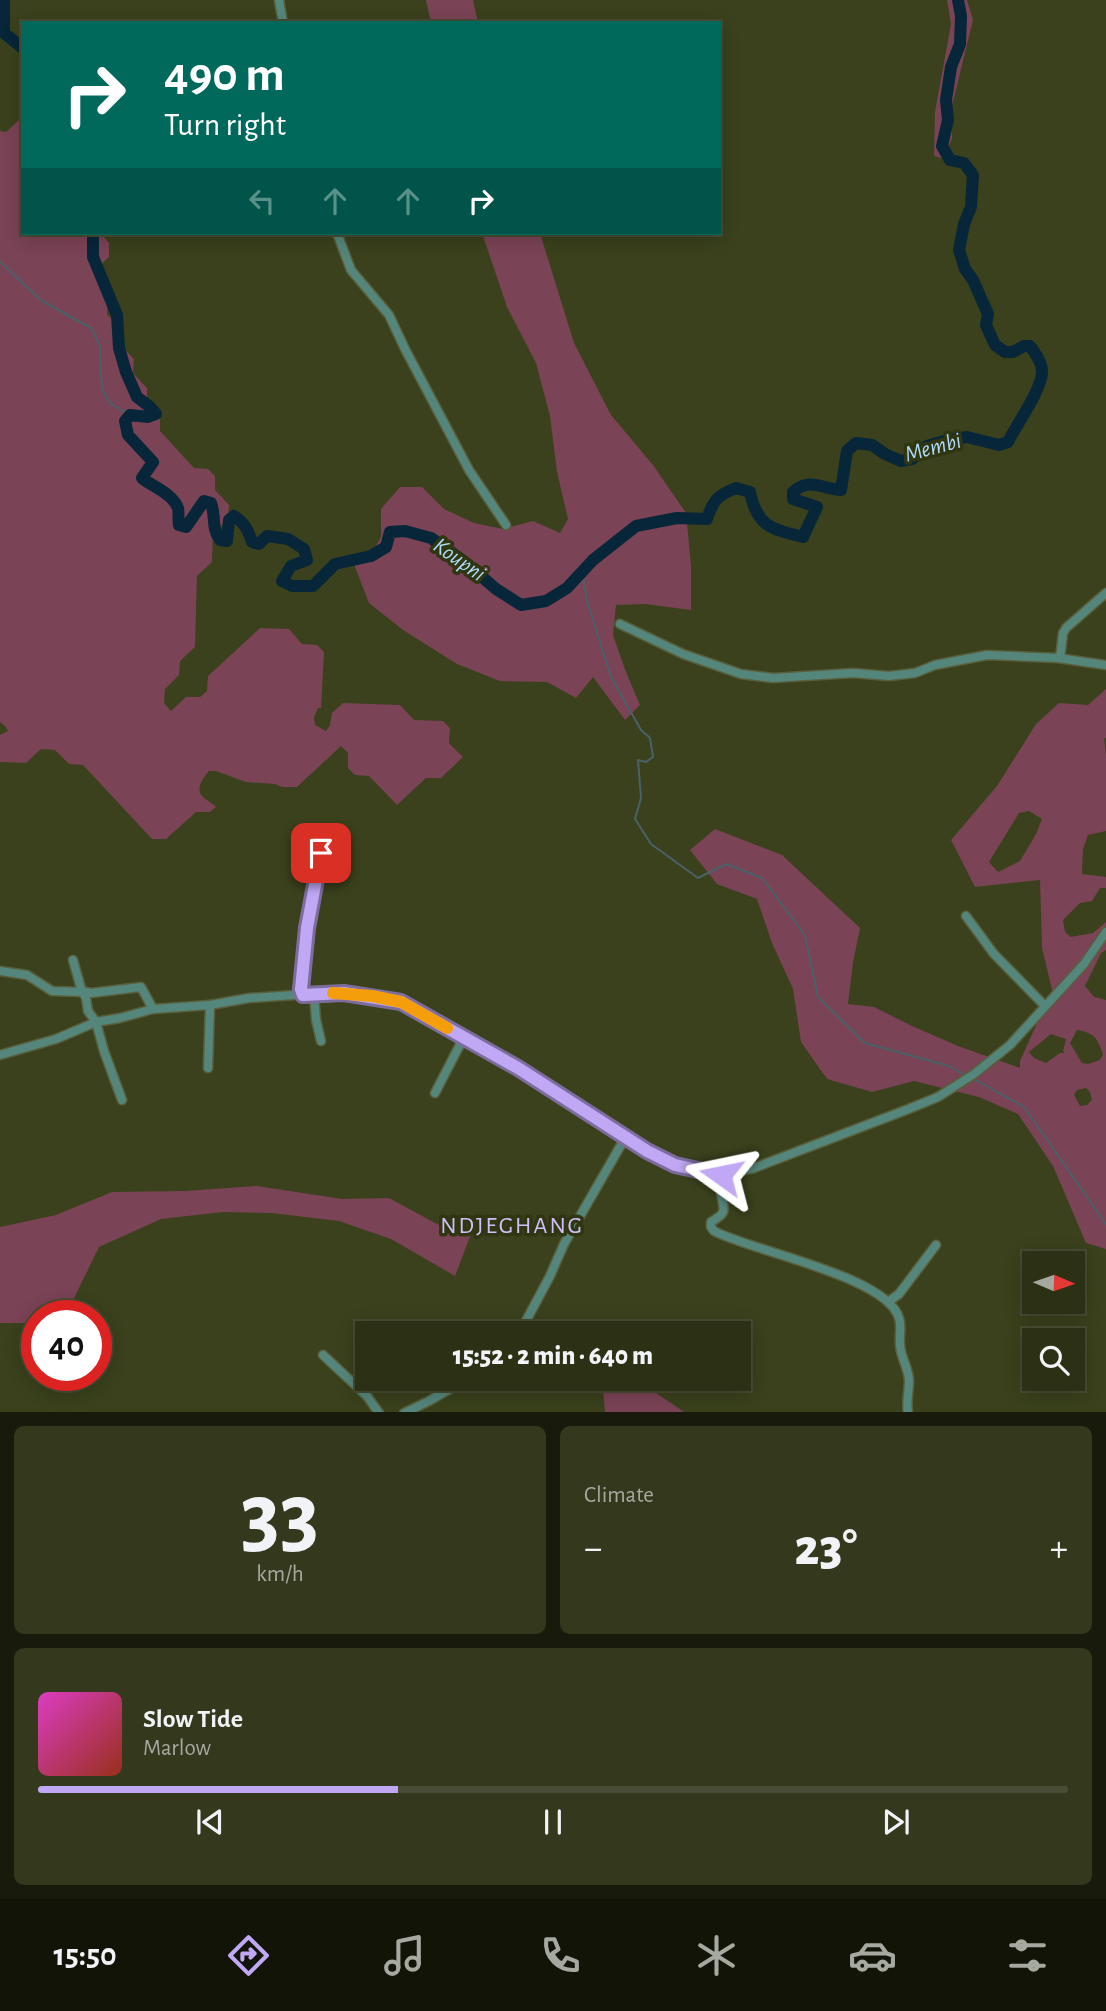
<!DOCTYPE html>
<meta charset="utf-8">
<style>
body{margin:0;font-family:"Alegreya Sans",sans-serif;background:#34391e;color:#f1f3f6;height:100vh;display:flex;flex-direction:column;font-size:26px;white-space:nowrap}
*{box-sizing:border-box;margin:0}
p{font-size:23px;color:#a6a9a0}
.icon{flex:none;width:38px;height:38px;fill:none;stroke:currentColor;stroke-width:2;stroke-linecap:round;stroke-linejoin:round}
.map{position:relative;height:1412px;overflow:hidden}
.sheet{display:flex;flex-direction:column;gap:14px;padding:14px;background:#181b0c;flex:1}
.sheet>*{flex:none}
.hud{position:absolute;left:21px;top:21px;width:700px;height:214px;border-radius:0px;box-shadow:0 4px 18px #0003,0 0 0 2px #484c34;background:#00695c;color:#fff;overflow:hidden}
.needle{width:46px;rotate:92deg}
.fabs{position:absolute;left:1022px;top:1251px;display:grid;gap:14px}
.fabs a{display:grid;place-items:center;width:63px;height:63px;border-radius:0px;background:#2c3115;box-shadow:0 4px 18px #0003,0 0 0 2px #484c34;font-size:35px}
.speed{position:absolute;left:21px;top:1300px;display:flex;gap:14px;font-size:35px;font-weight:700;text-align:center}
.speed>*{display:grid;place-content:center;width:91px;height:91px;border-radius:50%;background:#2c3115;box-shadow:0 4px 18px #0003,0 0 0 2px #484c34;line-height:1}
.speed .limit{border:10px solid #d22;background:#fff;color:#111}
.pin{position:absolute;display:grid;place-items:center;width:60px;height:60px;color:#fff;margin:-30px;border-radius:14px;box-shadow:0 4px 10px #0006}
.me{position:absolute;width:77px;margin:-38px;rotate:282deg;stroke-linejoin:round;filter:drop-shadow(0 0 5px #0008)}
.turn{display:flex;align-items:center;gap:24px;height:147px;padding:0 28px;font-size:32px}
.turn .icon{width:91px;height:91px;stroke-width:2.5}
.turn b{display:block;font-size:49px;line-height:60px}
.lanes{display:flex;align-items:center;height:66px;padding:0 28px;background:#0003;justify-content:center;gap:35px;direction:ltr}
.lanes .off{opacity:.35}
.big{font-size:52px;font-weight:800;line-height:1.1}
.sheet .tile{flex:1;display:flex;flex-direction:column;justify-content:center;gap:10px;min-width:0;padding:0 24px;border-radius:10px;background:#34391e}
.sheet .dial{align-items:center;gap:0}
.dial b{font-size:91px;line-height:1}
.song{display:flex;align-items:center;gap:21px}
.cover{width:84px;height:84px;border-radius:10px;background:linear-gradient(135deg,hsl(310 70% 55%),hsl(10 70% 35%))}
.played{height:7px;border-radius:4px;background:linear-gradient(90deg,#c0a8f4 35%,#484c34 35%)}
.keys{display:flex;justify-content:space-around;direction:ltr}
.heat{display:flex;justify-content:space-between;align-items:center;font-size:38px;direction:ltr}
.sheet .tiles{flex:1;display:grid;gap:14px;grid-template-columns:1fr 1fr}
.tile:last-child{grid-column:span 2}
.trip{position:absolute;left:355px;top:1321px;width:396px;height:70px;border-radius:0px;background:#2c3115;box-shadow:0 4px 18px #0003,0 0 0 2px #484c34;font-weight:800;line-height:70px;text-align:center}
.menu{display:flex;height:112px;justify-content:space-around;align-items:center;background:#121408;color:#a6a9a0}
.menu .icon{width:49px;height:49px}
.menu .selected{color:#c0a8f4}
.menu b{font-size:32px;color:#f1f3f6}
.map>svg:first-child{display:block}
.green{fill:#7a4356;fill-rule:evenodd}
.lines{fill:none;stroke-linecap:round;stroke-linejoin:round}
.stream{stroke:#4a6168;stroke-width:2}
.river{stroke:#072639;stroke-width:12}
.minor-casing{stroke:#595f3d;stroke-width:11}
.minor{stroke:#55867b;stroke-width:8}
.route-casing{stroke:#7d6d9f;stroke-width:18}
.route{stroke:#c0a8f4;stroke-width:12}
.slow{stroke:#f59e0b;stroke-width:12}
.labels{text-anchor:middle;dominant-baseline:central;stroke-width:7;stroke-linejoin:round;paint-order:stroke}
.water-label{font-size:23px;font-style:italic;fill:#b0dbf9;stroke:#303611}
.quarter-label{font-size:24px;letter-spacing:2px;fill:#d0bff8;stroke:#303611}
</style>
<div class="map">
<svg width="1106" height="1413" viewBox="0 0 1106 1413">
<rect width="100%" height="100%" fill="#3a411c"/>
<!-- green -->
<g class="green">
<polygon points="426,0 473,0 478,23 431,23"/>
<polygon points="947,0 967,0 973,20 952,106 952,139 942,158 934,156 935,112 951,24"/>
<path d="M21 118H23V233H100L109 243V257L94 271 108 286 107 314 121 329 120 344 134 359 133 373 147 388V402L160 417V431L194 468 208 469 215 476V490L229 505 228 520 213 533 212 562 197 576 195 647 180 661 179 675 165 689 164 703 171 711 186 697H200L207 691 208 676 260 628 289 629 302 644 317 645 324 652 321 708H318L314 717 315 725 326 731 330 725 332 713 343 703 400 705 414 720 443 721 450 728 449 743 463 757 441 778H426L397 805 369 776 355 775 348 768V753L341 746 297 787H282L275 784 246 782 216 771H209C204 777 195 788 202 796 206 801 212 802 216 807L210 812H196L166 839H152L83 765 69 764 55 750 41 749 26 763 0 762V735L8 731 5 726 0 722V131L6 132Z"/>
<polygon points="482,233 540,233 574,343 611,415 653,465 686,513 691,565 691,610 645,604 616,605 613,635 626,672 640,705 625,720 593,677 576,698 547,682 500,681 457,664 403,630 369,603 352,559 369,558 381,537 381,509 400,487 422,487 444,509 474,523 503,529 533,521 560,533 568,519 557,472 550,416 536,363 507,307"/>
<path d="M1106 689V738H1104L1106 754V831L1088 835 1083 849 1082 874 1106 877V888H1100L1092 901 1080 903 1063 920 1065 932 1071 937 1093 933 1106 922V950L1101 953 1085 986 1094 997 1106 1000V1249L1086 1243 1053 1166 1018 1114 979 1097 914 1081 872 1092 827 1079 801 1042 793 989 772 943 757 899 717 884 690 850 715 829 782 855 860 928 853 963 848 1004 874 1007 912 1026 958 1046 1020 1068V1061L1052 990 1042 948 1040 880 975 887 951 840 997 786 1036 724 1059 703 1088 705ZM1029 811 1042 819 1036 834 1020 861 998 872 989 862 1019 813ZM1077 1030C1095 1033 1097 1038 1103 1054L1100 1060 1088 1064 1082 1063 1070 1043ZM1051 1034 1066 1039 1063 1051 1065 1053H1060L1046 1063 1034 1058 1029 1052ZM1086 1088 1090 1092 1092 1100 1087 1105 1080 1106 1074 1095 1077 1090Z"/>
<polygon points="257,1186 342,1199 389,1198 437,1224 471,1234 455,1276 391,1239 339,1221 271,1213 223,1212 161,1219 99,1247 76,1294 67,1316 37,1316 37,1323 0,1323 0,1227 56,1215 112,1192 185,1191"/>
<polygon points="637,1380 684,1412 605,1412 602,1380"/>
</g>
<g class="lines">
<!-- stream -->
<g class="stream">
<polyline points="0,262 42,301 91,328 100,346 101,376 104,394 111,404 130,415"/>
<polyline points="582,571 587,601 611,677 641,730 650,738 653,757 646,762 638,760 641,798 635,819 651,844 698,878 726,864 762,878 805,935 818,997 865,1043 949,1066 967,1076"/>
<polyline points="972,1078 1024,1107 1106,1224"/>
</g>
<!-- river -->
<g class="river">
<polyline points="4,0 4,33 23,48"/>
<path d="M93 233V257L117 315 119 348 126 372 137 397 150 407 156 414 148 417 130 415 125 421 128 435 153 462 142 478C153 487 172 493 178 508 179 512 178 520 179 525L186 527 204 501 211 503C216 516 211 528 220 540L227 541 229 520 234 516C245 523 248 530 252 542L259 544 267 536 288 539 304 549 307 560 291 566 282 581 292 586H313L335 564 371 556 386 547 390 532 405 531 431 538 466 563 496 589 521 605 546 601 567 588 593 560 636 526 677 518 707 519C713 500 718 495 736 488L750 492C757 527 772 529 803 537L817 507 793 499V492C811 477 821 489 841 490L847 451 856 443 872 445 885 454 901 461 912 459 927 446 944 441 967 437 999 445 1008 442C1016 425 1043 388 1042 371 1042 362 1035 353 1030 346H1024L1013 352H1005L995 345 986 325 988 314 973 280 965 269 959 250 964 224 971 207 973 175 964 163 950 160 942 146 948 120 946 100 951 67 960 44 961 16 958 0"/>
</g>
<defs>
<g id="minor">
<polyline points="279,0 283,23"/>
<polyline points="337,233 351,270 389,315 405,349 469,470 506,525"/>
<polyline points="620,624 683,654 741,674 773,678 853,673 889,676 915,673 935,665 987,655 1058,658 1106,665"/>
<polyline points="1060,658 1063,633 1066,628 1106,593"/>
<polyline points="966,916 994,954 1045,1006"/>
<polyline points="73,960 82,992 85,996 85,992 88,1011 96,1022 104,1051 122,1100"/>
<polyline points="0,971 27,975 52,991 82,992"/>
<polyline points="85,992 91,993 141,987 153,1009"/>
<polyline points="314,994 316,1020 321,1041"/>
<polyline points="303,995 301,989 307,928 321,853"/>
<polyline points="0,1055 56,1039 96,1022 120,1018 153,1009 210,1005 249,998 324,993 372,996 401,1002 464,1037 490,1054 518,1068 544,1086 567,1099 625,1138 660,1158 693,1170 721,1175 754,1168 906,1110 938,1097 974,1074 1010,1045 1084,964 1106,932"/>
<polyline points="208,1068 210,1005"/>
<polyline points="435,1093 464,1037"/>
<path d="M721 1175C721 1181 720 1188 721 1193 724 1211 728 1212 711 1222V1227L714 1231C751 1251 887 1276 899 1318 902 1327 899 1336 900 1344 900 1357 909 1368 909 1381 909 1392 906 1401 908 1413"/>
<polyline points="888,1302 899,1294 936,1245"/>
<polyline points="519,1334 550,1276 564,1244 625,1138"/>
<polyline points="323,1355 367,1396 379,1413"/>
<polyline points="404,1413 429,1401 467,1379"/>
</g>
</defs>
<!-- minor casing -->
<use href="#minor" class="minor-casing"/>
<!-- minor -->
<use href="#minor" class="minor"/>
</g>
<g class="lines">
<defs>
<polyline id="route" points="321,853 307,928 301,989 303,995 344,993 401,1002 518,1068 647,1151 675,1165 721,1175"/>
</defs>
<!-- route casing -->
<use href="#route" class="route-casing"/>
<!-- route -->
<use href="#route" class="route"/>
<!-- slow -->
<polyline class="slow" points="333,993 372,996 401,1002 447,1028"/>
</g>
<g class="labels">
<!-- water labels -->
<g class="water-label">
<text transform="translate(933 448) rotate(-15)">Membi</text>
<text transform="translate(459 560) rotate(35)">Koupni</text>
</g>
<!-- quarter labels -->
<g class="quarter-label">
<text x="512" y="1226">NDJEGHANG</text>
</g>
</g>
</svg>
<div class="fabs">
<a><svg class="needle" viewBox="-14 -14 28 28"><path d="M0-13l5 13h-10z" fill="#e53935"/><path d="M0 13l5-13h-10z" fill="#a6a9a0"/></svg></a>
<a><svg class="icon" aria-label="search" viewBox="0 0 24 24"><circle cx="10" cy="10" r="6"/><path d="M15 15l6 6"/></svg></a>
</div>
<div class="speed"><div class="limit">40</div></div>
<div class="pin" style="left:321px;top:853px;background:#d93025"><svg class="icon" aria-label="arrive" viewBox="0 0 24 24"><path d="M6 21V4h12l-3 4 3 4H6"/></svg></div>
<svg class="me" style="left:721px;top:1175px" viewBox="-20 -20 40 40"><path d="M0-17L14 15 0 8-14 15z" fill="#c0a8f4" stroke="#fff" stroke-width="4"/></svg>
<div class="trip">15:52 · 2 min · 640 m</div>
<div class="hud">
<div class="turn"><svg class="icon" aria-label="right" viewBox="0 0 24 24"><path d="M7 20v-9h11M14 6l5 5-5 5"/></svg><div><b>490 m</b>Turn right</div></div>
<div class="lanes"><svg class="icon off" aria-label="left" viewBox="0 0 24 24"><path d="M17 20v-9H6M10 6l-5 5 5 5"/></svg><svg class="icon off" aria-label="ahead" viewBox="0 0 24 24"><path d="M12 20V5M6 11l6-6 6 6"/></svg><svg class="icon off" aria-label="ahead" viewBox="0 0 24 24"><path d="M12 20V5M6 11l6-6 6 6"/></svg><svg class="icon" aria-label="right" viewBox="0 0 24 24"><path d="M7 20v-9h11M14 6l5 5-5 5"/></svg></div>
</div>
</div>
<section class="sheet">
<div class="tiles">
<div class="tile dial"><b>33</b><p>km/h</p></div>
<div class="tile"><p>Climate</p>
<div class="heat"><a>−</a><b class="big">23°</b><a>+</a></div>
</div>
<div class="tile">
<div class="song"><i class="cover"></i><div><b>Slow Tide</b><p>Marlow</p></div></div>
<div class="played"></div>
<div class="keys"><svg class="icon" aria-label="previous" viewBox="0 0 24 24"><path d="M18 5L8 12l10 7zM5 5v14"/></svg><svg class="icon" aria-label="pause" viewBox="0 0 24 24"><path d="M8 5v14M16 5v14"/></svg><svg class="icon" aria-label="next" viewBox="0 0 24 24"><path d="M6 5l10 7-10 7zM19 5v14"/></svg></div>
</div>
</div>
</section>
<nav class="menu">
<b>15:50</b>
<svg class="icon selected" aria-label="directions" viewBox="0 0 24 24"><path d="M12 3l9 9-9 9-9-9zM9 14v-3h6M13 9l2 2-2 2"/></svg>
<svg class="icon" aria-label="music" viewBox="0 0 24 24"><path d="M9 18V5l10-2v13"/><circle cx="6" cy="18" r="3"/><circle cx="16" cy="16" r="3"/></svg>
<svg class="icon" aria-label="phone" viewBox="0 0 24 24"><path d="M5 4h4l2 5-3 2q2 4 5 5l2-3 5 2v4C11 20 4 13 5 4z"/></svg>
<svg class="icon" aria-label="climate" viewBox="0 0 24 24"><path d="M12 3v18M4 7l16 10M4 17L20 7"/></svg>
<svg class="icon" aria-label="car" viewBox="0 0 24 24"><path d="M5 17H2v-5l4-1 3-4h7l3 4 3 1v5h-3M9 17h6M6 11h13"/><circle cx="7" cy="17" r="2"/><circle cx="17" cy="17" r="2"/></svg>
<svg class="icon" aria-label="filters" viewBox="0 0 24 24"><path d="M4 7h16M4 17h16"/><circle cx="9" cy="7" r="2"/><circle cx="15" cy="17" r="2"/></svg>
</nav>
